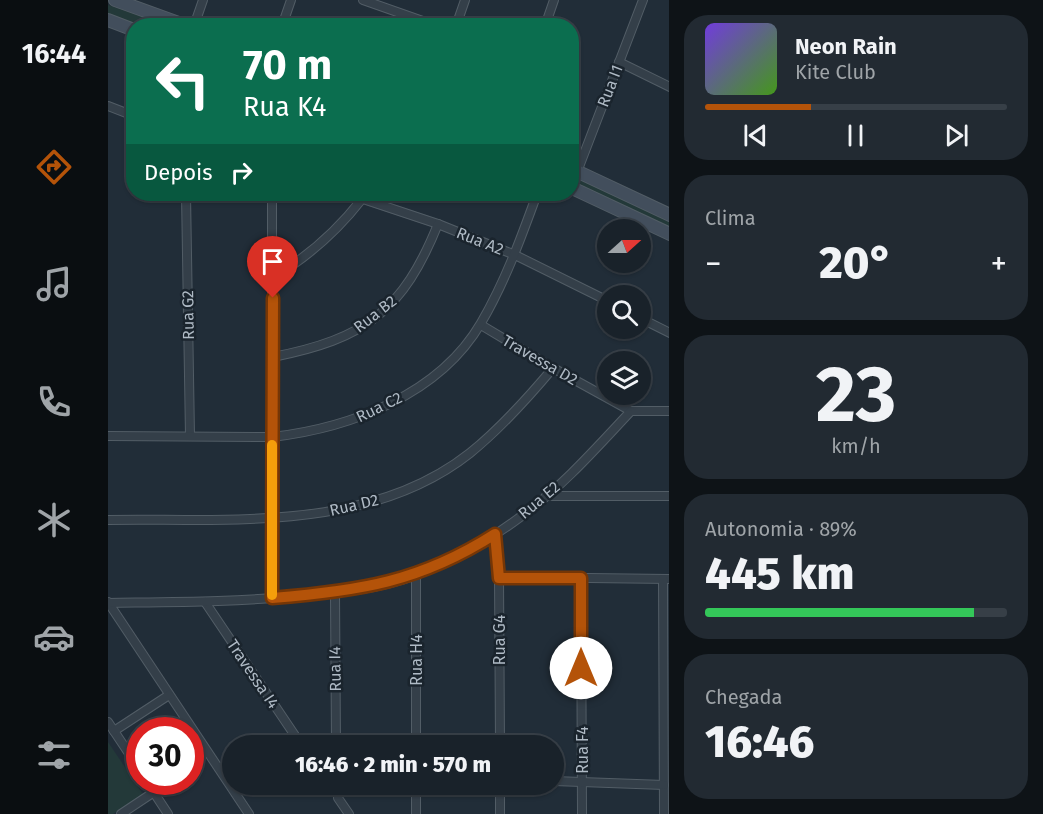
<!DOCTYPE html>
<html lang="pt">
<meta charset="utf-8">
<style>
body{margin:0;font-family:"Fira Sans",sans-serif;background:#222a32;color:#f1f3f6;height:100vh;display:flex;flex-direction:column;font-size:22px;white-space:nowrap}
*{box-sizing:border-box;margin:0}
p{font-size:20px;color:#9fa4a8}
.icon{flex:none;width:33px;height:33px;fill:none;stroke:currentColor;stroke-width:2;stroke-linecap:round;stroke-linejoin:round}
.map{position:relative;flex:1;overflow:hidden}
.details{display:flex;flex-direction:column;gap:15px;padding:15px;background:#0e1317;width:374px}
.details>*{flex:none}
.top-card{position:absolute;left:18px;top:18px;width:453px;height:183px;border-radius:24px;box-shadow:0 2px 4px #0004,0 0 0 2px #373f47;background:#0b6e4f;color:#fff;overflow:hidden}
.needle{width:39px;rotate:69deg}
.fabs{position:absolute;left:489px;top:219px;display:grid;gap:12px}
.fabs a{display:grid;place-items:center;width:54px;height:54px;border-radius:50%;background:#19222a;box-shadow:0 2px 4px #0004,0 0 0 2px #373f47;font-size:30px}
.speed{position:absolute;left:18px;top:717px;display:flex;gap:12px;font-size:30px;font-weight:700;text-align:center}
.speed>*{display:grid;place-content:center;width:78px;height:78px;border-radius:50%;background:#19222a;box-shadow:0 2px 4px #0004,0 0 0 2px #373f47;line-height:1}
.speed .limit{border:9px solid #d22;background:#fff;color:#111}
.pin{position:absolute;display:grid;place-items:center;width:51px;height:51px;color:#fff;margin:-62px -26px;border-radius:50% 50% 50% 0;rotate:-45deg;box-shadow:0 0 6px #0007}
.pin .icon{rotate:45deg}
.me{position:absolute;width:66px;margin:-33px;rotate:0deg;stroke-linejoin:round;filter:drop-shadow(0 0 4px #0008)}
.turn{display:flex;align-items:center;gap:21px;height:126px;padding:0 18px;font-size:27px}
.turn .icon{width:78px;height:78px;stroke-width:2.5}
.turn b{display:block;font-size:42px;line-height:51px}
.then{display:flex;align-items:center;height:57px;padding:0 18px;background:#0003;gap:12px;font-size:22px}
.big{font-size:45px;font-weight:800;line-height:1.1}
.details .card{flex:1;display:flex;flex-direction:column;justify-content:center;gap:9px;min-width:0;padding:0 21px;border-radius:24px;background:#222a32}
.details .dial{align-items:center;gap:0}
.dial b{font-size:78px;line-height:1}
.song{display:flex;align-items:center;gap:18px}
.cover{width:72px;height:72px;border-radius:9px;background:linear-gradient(135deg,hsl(260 70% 55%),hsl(100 70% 35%))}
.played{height:6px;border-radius:3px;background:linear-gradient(90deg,#b45309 35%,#373f47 35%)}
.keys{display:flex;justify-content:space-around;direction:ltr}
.heat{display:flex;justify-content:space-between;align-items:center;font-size:33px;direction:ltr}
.charge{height:9px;border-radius:4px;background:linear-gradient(90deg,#34c759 89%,#373f47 0)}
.trip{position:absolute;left:114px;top:735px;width:342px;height:60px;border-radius:30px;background:#19222a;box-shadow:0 2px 4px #0004,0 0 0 2px #373f47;font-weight:800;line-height:60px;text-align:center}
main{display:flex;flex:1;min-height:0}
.tab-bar{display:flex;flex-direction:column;width:108px;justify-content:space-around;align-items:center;background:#0a0e11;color:#9fa4a8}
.tab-bar .icon{width:42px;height:42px}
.tab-bar .on{color:#b45309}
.tab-bar b{font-size:27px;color:#f1f3f6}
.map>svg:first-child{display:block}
.green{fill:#233939}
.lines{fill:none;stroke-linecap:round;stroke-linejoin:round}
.street-casing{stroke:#525d66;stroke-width:10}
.secondary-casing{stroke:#525d66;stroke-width:14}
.street{stroke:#343f49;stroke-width:8}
.secondary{stroke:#424e5c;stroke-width:12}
.route-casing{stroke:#753606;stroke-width:15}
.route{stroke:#b45309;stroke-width:10}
.slow{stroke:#f59e0b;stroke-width:10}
.labels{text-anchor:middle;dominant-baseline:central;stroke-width:5;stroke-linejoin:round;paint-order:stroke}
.street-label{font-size:16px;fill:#afbac5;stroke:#1a242d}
</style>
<main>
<nav class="tab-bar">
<b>16:44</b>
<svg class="icon on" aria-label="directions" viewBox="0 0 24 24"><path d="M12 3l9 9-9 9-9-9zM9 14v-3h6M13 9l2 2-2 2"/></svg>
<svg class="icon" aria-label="music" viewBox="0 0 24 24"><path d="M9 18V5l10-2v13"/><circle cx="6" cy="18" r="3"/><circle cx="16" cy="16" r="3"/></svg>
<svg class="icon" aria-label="phone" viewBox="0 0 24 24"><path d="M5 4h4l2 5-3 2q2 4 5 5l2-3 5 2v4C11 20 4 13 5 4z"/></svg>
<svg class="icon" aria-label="climate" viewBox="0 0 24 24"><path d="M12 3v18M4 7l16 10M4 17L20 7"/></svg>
<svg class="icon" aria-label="car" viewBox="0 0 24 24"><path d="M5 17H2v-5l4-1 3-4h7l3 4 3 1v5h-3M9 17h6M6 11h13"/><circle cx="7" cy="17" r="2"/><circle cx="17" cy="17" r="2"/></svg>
<svg class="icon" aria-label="filters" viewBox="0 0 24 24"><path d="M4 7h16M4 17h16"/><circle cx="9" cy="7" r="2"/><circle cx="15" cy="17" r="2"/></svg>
</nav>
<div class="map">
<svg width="562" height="814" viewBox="0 0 562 814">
<rect width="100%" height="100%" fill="#212d38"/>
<!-- green -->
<g class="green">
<polygon points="0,5 59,25 32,25 0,14"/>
<polygon points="464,175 561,222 561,228 464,183"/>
<polygon points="0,742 35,794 5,814 0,814"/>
</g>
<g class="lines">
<defs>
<g id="street">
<polyline points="255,0 329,26"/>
<polyline points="86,26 95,0"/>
<polyline points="174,26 183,0"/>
<polyline points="348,26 357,0"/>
<polyline points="437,26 446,0"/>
<polyline points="511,62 562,87"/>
<polyline points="0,106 26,116"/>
<polyline points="469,172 535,0"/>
<polyline points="78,194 82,436"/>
<polyline points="240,194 330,224 407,255 500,301"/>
<path d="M164 278C200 257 229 231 254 199"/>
<polyline points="532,318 562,333"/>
<polyline points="373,325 445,368 523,411"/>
<path d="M165 357C257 339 295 311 330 224"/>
<path d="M0 436 164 437C242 428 331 395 373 323 397 282 413 238 429 194"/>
<polyline points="438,496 562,496"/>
<path d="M0 520C120 518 261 533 362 453 393 428 419 399 445 368"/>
<polyline points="387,534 391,577 392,746"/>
<polyline points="308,575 308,746"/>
<polyline points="391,577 562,579"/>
<polyline points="473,578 474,814"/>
<polyline points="555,579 556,814"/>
<polyline points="227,593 228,746"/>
<polyline points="164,599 164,194"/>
<polyline points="0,602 141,814"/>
<polyline points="97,602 194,746"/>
<path d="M0 603C64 602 128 602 192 596 231 593 271 589 308 575 346 561 383 539 415 515 456 485 489 447 523 411H562"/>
<polyline points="0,722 32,770"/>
<polyline points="6,731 61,695"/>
<polyline points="446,781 556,785"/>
<polyline points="39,782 60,814"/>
<polyline points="229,784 230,798 241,814"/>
<polyline points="308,784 308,814"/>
<polyline points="392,784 392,814"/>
<polyline points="13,814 46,792"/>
</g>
<g id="secondary">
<polyline points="7,0 79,26"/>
<polyline points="0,20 26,30"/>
<polyline points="464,169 562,215"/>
<polyline points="464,188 562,234"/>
</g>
</defs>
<!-- street casing -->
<use href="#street" class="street-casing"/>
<!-- secondary casing -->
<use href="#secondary" class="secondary-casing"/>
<!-- street -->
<use href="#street" class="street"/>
<!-- secondary -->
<use href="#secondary" class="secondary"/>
</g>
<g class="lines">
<defs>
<path id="route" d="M165 298 164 598C251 591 312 582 387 534L391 578H473V668"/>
</defs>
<!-- route casing -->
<use href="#route" class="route-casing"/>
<!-- route -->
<use href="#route" class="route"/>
<!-- slow -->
<polyline class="slow" points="164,445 164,595"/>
</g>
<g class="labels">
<!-- street labels -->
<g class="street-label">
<text transform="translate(502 86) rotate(-69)">Rua I1</text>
<text transform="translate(372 241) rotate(22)">Rua A2</text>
<text transform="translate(267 314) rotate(-38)">Rua B2</text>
<text transform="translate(80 315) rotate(-91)">Rua G2</text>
<text transform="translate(432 360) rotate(30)">Travessa D2</text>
<text transform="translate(271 407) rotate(-26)">Rua C2</text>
<text transform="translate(431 500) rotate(-40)">Rua E2</text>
<text transform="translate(246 505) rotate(-13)">Rua D2</text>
<text transform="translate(391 640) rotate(-90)">Rua G4</text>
<text transform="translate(308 660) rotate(-90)">Rua H4</text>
<text transform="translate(227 669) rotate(-91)">Rua I4</text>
<text transform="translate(145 674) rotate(56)">Travessa I4</text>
<text transform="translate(474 750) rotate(-90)">Rua F4</text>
</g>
</g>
</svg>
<div class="fabs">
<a><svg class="needle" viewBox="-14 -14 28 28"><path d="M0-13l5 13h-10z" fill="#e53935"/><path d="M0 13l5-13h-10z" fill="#9fa4a8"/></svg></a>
<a><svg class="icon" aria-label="search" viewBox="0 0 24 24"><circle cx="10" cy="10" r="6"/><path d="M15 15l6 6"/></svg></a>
<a><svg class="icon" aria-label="layers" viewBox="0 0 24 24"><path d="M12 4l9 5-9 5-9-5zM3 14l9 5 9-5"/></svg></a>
</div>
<div class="speed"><div class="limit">30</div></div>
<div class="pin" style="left:165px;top:298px;background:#d93025"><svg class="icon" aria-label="arrive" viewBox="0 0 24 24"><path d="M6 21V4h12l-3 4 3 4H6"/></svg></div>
<svg class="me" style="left:473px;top:668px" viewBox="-20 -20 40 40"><circle r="19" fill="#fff"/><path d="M0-13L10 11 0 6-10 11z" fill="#b45309"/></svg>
<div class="trip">16:46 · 2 min · 570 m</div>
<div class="top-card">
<div class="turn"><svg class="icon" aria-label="left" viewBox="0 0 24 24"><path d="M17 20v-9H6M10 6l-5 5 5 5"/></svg><div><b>70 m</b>Rua K4</div></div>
<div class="then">Depois<svg class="icon" aria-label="right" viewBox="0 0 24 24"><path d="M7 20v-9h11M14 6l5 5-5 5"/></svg></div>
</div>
</div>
<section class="details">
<div class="card">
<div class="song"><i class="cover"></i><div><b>Neon Rain</b><p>Kite Club</p></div></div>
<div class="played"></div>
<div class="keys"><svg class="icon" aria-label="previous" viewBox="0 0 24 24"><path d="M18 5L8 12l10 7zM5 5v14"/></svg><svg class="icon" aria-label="pause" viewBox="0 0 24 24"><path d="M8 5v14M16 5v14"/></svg><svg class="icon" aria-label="next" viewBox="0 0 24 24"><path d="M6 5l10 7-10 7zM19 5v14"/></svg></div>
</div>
<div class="card"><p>Clima</p>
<div class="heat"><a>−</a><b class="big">20°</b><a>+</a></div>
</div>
<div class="card dial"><b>23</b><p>km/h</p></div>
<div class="card"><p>Autonomia · 89%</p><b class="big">445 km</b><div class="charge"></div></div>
<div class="card"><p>Chegada</p><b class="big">16:46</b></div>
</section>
</main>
